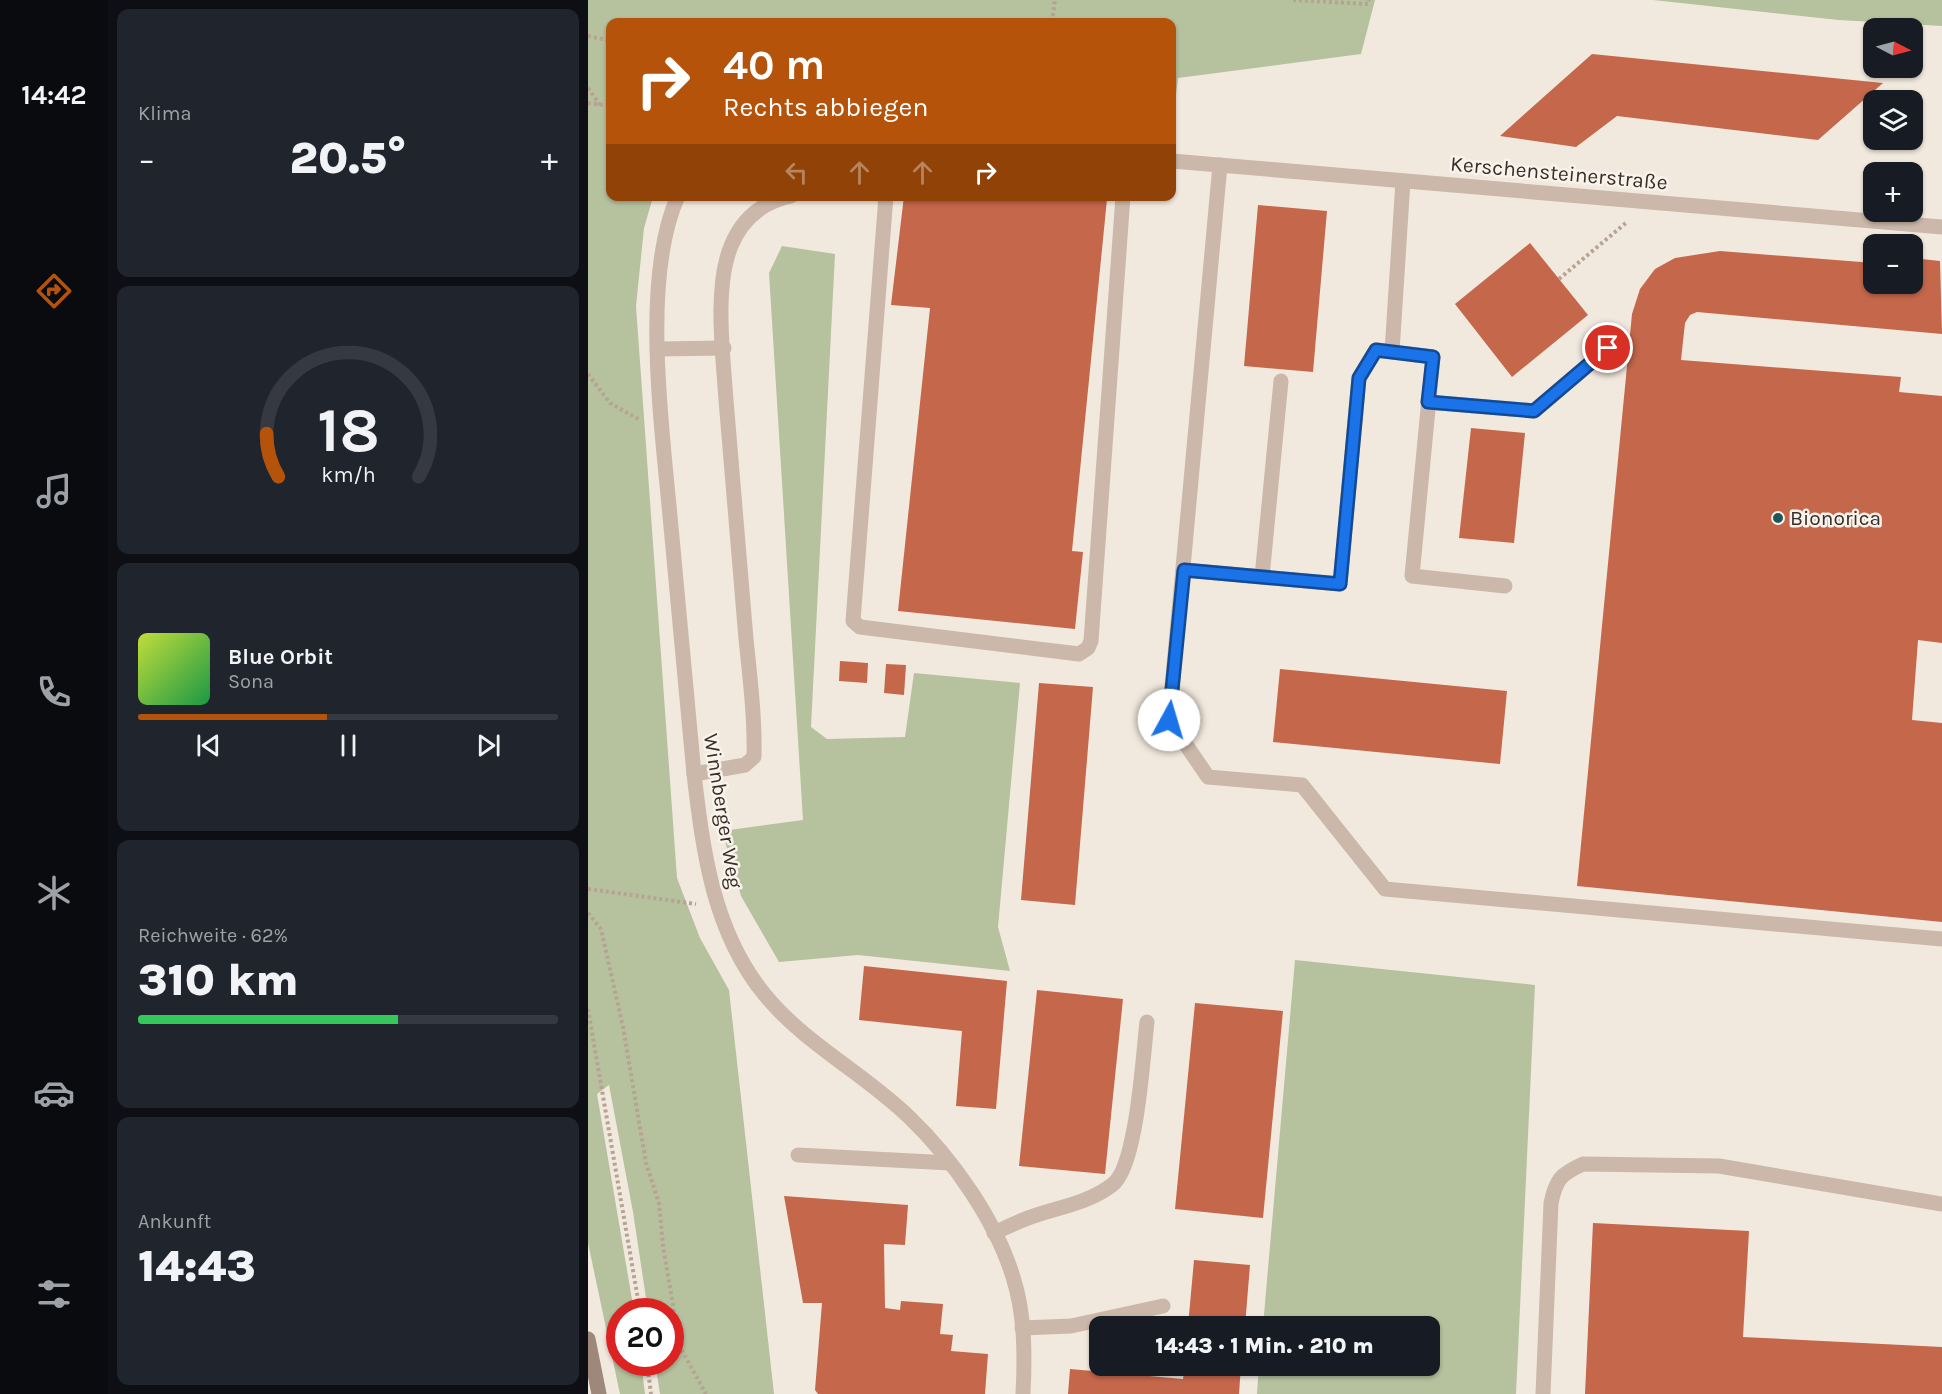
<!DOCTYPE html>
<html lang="de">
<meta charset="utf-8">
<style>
body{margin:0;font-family:Karla,sans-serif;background:#20242c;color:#f1f3f6;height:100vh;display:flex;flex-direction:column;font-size:22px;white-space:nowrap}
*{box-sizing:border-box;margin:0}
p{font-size:20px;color:#9ea1a6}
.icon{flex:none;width:33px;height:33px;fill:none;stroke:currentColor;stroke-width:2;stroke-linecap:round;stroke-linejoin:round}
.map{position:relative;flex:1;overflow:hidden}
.details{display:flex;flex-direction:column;gap:9px;padding:9px;background:#0d0f14;width:480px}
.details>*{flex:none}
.banner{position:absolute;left:18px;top:18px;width:570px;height:183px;border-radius:12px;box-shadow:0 2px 4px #0004;background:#b45309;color:#fff;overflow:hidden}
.needle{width:39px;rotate:96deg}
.controls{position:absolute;left:1275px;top:18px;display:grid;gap:12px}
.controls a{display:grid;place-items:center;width:60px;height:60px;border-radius:12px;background:#171b24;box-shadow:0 2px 4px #0004;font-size:30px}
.speed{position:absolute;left:18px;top:1298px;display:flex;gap:12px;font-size:30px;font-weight:700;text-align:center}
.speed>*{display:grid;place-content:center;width:78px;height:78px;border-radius:50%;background:#171b24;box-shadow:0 2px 4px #0004;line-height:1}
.speed .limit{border:9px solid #d22;background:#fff;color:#111}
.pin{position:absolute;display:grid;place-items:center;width:51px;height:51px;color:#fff;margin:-26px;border:3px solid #fff;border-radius:50%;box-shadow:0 2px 6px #0007}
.me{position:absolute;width:66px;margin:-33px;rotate:6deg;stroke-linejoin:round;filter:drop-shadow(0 0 4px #0008)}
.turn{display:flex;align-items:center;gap:21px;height:126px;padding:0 18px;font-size:27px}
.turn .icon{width:78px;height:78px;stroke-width:2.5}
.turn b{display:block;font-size:42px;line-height:51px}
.lanes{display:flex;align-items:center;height:57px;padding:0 18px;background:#0003;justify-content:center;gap:30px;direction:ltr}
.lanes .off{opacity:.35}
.big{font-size:45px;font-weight:800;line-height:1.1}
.details .widget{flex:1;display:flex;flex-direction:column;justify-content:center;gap:9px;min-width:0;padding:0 21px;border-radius:12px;background:#20242c}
.details .dial{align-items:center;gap:0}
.dial svg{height:156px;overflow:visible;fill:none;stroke:#363941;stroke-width:7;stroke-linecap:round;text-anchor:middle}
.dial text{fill:#f1f3f6;stroke:none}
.song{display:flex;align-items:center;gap:18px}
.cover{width:72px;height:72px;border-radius:9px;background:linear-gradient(135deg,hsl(70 70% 55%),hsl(140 70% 35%))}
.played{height:6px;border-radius:3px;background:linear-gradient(90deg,#b45309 45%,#363941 45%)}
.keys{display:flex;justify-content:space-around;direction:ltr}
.heat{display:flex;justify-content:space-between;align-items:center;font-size:33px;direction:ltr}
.charge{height:9px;border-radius:4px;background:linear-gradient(90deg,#34c759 62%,#363941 0)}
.trip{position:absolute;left:501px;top:1316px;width:351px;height:60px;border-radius:12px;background:#171b24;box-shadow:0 2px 4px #0004;font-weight:800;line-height:60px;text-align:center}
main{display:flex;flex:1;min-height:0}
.menu{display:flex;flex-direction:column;width:108px;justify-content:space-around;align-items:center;background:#090b0e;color:#9ea1a6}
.menu .icon{width:42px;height:42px}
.menu .current{color:#b45309}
.menu b{font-size:27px;color:#f1f3f6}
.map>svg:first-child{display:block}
.green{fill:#b6c19e}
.building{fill:#c4674b}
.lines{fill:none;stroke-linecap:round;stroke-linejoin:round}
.path{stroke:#b6a394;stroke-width:4;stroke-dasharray:3 3;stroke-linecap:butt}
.lane{stroke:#cbb8aa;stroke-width:15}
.street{stroke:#cbb8aa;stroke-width:15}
.secondary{stroke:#9e887b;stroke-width:15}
.route-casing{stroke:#114b97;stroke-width:15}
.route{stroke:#1a73e8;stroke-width:10}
.poi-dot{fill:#1f5659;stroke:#faf3eb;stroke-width:2}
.labels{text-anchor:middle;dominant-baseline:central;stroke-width:5;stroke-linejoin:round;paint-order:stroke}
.street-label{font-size:21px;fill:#382e29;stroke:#faf3eb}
.poi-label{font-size:21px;fill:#382e29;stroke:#faf3eb;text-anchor:start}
</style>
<main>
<nav class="menu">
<b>14:42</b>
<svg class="icon current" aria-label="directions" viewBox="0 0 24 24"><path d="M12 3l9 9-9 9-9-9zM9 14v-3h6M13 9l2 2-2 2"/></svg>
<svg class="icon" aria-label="music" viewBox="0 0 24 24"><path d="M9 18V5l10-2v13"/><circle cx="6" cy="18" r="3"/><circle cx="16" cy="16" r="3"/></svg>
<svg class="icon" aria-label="phone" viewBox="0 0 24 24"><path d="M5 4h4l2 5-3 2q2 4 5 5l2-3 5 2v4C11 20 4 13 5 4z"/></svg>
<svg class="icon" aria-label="climate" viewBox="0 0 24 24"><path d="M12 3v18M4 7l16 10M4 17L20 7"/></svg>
<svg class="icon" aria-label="car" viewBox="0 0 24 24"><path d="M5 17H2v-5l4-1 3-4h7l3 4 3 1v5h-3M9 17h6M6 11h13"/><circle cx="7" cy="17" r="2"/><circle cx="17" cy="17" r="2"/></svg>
<svg class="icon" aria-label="filters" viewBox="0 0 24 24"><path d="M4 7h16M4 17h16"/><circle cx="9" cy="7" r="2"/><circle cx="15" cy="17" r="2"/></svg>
</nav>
<section class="details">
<div class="widget"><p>Klima</p>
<div class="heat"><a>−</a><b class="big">20.5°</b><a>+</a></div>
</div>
<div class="widget dial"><svg viewBox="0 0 100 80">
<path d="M14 69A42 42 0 1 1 86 69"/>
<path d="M14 69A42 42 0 0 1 8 47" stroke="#b45309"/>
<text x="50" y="56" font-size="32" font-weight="700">18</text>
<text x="50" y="72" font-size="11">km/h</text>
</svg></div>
<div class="widget">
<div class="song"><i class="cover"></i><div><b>Blue Orbit</b><p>Sona</p></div></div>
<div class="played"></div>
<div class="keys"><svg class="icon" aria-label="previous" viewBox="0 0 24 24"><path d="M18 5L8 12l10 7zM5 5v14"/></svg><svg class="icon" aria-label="pause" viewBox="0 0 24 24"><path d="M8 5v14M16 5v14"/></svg><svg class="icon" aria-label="next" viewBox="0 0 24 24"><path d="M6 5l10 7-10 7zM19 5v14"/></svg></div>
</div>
<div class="widget"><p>Reichweite · 62%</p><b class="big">310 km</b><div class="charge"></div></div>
<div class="widget"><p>Ankunft</p><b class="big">14:43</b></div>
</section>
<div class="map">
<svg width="1354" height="1394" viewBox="0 0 1354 1394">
<rect width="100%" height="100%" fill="#f2e9de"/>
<!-- green -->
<g class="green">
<polygon points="0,0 787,0 773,54 590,78 584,126 584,22 22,22 22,196 65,197 56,228 48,306 89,878 112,938 141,990 186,1394 72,1394 67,1362 82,1362 82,1311 60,1311 45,1212 21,1085 9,1094 46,1311 32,1311 32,1362 53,1362 57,1394 32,1394 0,1243"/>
<polygon points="1065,0 1354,0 1354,26 1251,20"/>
<polygon points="194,246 247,254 223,727 239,739 317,737 326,673 432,683 410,927 422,971 270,955 191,962 153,896 134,831 215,820 181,273"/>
<polygon points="707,960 947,985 928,1394 669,1394 671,1365 842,1365 842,1326 675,1326"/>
</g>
<!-- building -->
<g class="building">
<polygon points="1004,54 1295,83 1230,140 1029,116 988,147 912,136"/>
<polygon points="316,196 519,199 484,551 495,552 487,629 310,611 342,308 303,305"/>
<polygon points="670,205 739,211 725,372 656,366"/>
<polygon points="942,243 1000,315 924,377 867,304"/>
<polygon points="1132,251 1286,263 1286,284 1324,284 1324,258 1352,261 1354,334 1109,312 1102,315 1097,323 1093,360 1313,377 1311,392 1354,396 1354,643 1330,640 1324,720 1354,723 1354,922 989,886 1044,314 1052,289 1067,269 1087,258"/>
<polygon points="883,428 937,433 926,543 871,538"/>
<polygon points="252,661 280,663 279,683 251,681"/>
<polygon points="298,664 318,665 316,695 296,693"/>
<polygon points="692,669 919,691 912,764 685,742"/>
<polygon points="451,683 505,687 487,905 433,900"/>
<polygon points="276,966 419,981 408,1109 368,1106 374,1031 271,1020"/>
<polygon points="449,990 535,999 517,1174 431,1166"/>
<polygon points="607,1003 695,1011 675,1218 587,1209"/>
<polygon points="196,1196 320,1205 317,1245 296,1244 297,1308 312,1310 313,1301 355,1304 352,1334 365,1335 363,1351 400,1354 397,1394 230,1394 227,1390 234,1303 215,1303"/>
<polygon points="1005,1223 1161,1231 1155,1337 1354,1347 1354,1394 997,1394"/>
<polygon points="606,1260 662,1265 657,1326 600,1326"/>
<polygon points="597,1365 653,1365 651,1394 480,1394 482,1369 595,1379"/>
</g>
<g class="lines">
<!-- path -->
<g class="path">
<polyline points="705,0 780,4 781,0"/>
<polyline points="464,22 467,0"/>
<polyline points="0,36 22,41"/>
<polyline points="0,88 12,105"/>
<polyline points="0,103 22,106"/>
<polyline points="971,279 1039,222"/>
<polyline points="0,374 22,403 52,420"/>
<polyline points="0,889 108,904"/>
<polyline points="0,913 13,929 35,1027 58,1163 71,1203 75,1246 92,1347 118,1394"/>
<polyline points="0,1009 52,1311"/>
<polyline points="59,1362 63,1394"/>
</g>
<!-- lane -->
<g class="lane">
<polyline points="632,165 581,720 620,777 714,785 797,889 1354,939"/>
<polyline points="815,181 804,352 845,357 824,576 917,586"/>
<polyline points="298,196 265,621 272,627 491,654 500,648 503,641 535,196"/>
<polyline points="71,349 136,348"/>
<polyline points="840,402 946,411 1020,348"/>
<polyline points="596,570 752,584 771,378 788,350 804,352"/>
<polyline points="674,577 693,381"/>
<path d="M106 774 157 765 166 757C167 718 162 678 158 639 152 559 144 480 138 400 135 355 126 287 143 246 154 219 174 202 203 196"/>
<polyline points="210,1155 362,1163"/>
<path d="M406 1233C415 1229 425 1224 435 1220 464 1208 498 1205 524 1185 549 1168 555 1054 559 1022"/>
<polyline points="434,1328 483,1326 575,1306"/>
<path d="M955 1394 963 1203C968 1179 973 1174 995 1164L1131 1166 1354 1204"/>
</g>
<!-- street -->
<g class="street">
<polyline points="584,161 1354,227"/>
<path d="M90 196C53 278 74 427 82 516 90 602 98 688 106 774 115 851 125 932 177 995 217 1044 277 1074 322 1118 364 1158 408 1221 425 1277 437 1314 437 1356 435 1394"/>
</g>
<!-- secondary -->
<polyline class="secondary" points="0,1339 11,1394"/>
</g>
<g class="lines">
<defs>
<polyline id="route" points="581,720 596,570 752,584 771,378 788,350 845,357 840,402 946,411 1020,348"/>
</defs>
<!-- route casing -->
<use href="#route" class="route-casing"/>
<!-- route -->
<use href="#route" class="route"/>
</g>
<!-- markers -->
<circle class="poi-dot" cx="1190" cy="518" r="6"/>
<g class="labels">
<!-- street labels -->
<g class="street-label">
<text transform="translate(971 173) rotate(5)">Kerschensteinerstraße</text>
<text transform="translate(135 811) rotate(81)">Winnberger Weg</text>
</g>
<!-- poi labels -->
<g class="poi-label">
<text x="1202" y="518">Bionorica</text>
</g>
</g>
</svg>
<div class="controls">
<a><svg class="needle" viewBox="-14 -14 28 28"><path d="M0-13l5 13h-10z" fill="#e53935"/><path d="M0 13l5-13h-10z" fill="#9ea1a6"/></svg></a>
<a><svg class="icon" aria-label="layers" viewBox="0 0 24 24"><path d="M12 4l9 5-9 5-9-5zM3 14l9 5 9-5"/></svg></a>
<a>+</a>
<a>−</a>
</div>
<div class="speed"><div class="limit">20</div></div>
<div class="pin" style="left:1020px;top:348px;background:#d93025"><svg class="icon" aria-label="arrive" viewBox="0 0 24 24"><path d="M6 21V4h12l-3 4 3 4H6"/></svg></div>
<svg class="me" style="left:581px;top:720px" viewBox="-20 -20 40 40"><circle r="19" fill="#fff"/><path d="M0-13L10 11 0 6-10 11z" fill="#1a73e8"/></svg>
<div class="trip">14:43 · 1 Min. · 210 m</div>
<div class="banner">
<div class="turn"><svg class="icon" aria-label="right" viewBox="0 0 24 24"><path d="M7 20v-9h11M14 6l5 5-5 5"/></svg><div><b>40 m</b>Rechts abbiegen</div></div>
<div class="lanes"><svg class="icon off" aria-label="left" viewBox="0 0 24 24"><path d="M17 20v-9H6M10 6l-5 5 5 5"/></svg><svg class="icon off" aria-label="ahead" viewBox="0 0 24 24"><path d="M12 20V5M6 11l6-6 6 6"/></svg><svg class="icon off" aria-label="ahead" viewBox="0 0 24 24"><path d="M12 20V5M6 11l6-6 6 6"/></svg><svg class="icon" aria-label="right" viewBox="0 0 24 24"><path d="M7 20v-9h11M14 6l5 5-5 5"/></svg></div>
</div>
</div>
</main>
